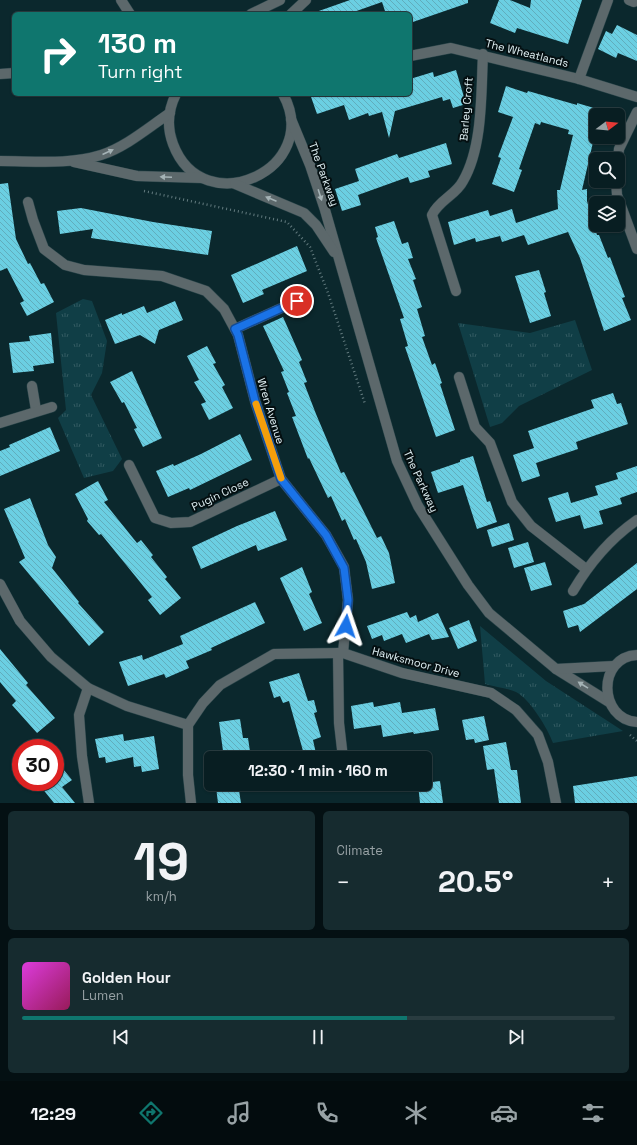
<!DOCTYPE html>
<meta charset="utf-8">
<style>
body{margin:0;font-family:"Space Grotesk",sans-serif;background:#162b2f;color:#f1f3f6;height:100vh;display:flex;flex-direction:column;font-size:15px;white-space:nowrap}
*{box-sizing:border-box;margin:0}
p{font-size:13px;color:#98a2a5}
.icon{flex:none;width:22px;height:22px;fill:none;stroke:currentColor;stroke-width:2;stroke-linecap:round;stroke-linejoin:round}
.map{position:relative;height:803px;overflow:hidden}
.details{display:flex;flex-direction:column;gap:8px;padding:8px;background:#041013;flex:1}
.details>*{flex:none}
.guide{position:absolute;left:12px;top:12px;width:400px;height:84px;border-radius:6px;box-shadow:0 1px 3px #0004,0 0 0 1px #293c40;background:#0f766e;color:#fff;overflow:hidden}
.needle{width:26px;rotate:74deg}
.buttons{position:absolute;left:589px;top:108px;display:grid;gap:8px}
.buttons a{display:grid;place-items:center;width:36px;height:36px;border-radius:6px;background:#081e22;box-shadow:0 1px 3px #0004,0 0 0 1px #293c40;font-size:20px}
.speed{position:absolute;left:12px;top:739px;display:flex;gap:8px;font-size:20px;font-weight:700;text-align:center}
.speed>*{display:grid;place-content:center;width:52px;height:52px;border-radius:50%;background:#081e22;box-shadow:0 1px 3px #0004,0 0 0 1px #293c40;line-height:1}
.speed .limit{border:6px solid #d22;background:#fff;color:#111}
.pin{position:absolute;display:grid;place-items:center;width:34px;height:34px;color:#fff;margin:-17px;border:2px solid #fff;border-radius:50%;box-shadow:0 1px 4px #0007}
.me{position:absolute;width:44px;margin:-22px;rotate:5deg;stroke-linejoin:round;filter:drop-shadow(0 0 3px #0008)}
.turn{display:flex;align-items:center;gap:14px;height:84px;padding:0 20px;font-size:18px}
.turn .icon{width:52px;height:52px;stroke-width:2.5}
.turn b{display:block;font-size:28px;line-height:34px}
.big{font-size:30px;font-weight:800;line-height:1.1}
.details .tile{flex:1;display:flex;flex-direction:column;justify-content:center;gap:6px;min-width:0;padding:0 14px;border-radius:6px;background:#162b2f}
.details .dial{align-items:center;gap:0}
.dial b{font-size:52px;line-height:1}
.song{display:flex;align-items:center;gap:12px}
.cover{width:48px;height:48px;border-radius:6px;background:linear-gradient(135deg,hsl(300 70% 55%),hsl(330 70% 35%))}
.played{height:4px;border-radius:2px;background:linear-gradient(90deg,#0f766e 65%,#293c40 65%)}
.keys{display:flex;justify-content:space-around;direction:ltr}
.heat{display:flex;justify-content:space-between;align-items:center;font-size:22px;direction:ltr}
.details .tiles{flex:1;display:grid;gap:8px;grid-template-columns:1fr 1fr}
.tile:last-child{grid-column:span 2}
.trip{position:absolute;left:204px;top:751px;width:228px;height:40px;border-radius:6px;background:#081e22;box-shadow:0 1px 3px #0004,0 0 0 1px #293c40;font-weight:800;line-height:40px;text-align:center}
.tab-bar{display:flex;height:64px;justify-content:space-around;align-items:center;background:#030c0e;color:#98a2a5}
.tab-bar .icon{width:28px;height:28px}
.tab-bar .current{color:#0f766e}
.tab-bar b{font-size:18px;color:#f1f3f6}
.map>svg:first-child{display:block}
.grass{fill:url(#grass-tufts)}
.building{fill:url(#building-back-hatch)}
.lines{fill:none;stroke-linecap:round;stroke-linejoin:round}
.minor-casing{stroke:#294449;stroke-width:11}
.path{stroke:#637b7f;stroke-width:2.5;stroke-dasharray:1 3;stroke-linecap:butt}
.minor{stroke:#5c686b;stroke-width:10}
.oneway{fill:#a5b3b6}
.route-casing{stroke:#114b97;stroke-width:10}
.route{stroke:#1a73e8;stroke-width:7}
.slow{stroke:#f59e0b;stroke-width:7}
.labels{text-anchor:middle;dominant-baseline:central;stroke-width:4;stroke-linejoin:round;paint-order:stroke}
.street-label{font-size:11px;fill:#e0f0f4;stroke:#040f11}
</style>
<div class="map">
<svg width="637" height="803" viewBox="0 0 637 803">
<defs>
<pattern id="grass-tufts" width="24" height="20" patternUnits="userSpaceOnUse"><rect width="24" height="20" fill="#103e46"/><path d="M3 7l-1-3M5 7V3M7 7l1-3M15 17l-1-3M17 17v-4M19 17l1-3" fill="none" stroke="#325a61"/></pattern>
<pattern id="building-back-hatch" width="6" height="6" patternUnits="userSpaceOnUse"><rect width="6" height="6" fill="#6bcfe2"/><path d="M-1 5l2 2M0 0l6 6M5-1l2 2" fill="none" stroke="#61adbc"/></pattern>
</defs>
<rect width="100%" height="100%" fill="#0b282d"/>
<!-- grass -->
<g class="grass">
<polygon points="83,299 92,301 107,341 102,373 91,395 122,459 113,471 84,478 58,418 66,410 56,313"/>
<polygon points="575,320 592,370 519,406 502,423 490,427 458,323 530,333"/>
<path d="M480 626 546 681 623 731 553 743C548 729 530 699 516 692 507 688 495 687 485 684Z"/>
</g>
<!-- building -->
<g class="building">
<polygon points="350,0 468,0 468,3 410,23 410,14 386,14 382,2 348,14 316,14 316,12"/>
<polygon points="499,0 510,0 530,8 531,0 582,0 568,44 517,28 515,33 490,23"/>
<polygon points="617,25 637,35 637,61 618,53 616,58 598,49 606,31 612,34"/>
<polygon points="456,70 466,104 453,108 450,99 443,101 442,97 395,111 389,138 382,112 369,116 368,113 349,120 344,105 317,114 310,94 410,94 410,79 433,72 434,77"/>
<polygon points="506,86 527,93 528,91 577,105 577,103 594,108 593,112 606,115 596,115 596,137 610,137 608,142 594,138 582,190 587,189 587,201 597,235 599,235 608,258 610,257 625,297 622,298 631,320 604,331 580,258 568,232 528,245 524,235 502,242 500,236 476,242 475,238 454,245 448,222 488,210 490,216 512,209 516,223 558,209 557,190 560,190 573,135 568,134 569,130 541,122 540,125 535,123 519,169 522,170 514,192 492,184 501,158 498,157 513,117 498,112"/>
<polygon points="446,143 452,164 428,171 430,177 410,183 408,177 358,195 361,205 342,211 335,189 359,181 355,169 397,154 399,158"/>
<polygon points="8,183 16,239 28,264 30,263 41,284 44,283 54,302 27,316 20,303 24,301 7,268 0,271 0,184"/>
<polygon points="81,208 153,222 212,231 208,255 91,238 93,229 60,234 57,211"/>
<polygon points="394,221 402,244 408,242 413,258 408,259 416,279 413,280 422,307 417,309 425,336 422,337 432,365 435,363 442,383 440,384 455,430 436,437 405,347 408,346 400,319 404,318 376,238 378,237 375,227"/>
<polygon points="297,246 307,271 262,290 264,294 243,303 231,275"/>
<polygon points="539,270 546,292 544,293 551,316 530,323 515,276"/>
<polygon points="175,301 183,320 159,330 155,344 140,335 115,344 105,320 122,313 122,315 144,306 147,313"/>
<polygon points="283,317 302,360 299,362 307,382 304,383 316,414 341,473 344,472 377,538 381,536 389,553 395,583 372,589 366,562 356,539 354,540 345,519 342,521 331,496 328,498 309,458 308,459 292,417 296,416 287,393 289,392 281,372 284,371 263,326"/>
<polygon points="51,333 54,363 33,366 34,371 13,373 9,343 30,341 29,336"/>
<polygon points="207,346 216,363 213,364 225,385 222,387 233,408 209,420 201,404 206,402 194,382 199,380 187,356"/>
<polygon points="132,371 162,438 143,447 134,429 137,428 124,402 122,403 110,382"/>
<polygon points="613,393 617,404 621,403 628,424 576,442 578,449 536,463 540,476 522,482 513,455 534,448 528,431 594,408 591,400"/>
<polygon points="50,427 60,451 0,476 0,451 10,447 9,445"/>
<polygon points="240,434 252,460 190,490 189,488 168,497 156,471 173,464 174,466 201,454"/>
<polygon points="473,456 487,502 490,501 497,522 477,529 463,485 438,493 431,472 460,462 460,460"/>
<polygon points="637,466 637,492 620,498 622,504 599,511 603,524 584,529 580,515 556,522 548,498 568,492 571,503 598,495 595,486 618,479 616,473"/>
<polygon points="98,481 108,500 104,502 137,543 141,540 153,555 151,557 167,577 165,579 181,598 160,615 148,600 152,597 136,577 101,534 99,535 87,521 88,519 75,494"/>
<polygon points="30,498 48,545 56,557 52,568 79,602 78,603 104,632 89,646 19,562 25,558 4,509"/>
<polygon points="275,511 287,540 258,551 256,545 201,569 192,547 237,526"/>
<polygon points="509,523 514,540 492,547 487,530"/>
<polygon points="528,542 534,562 514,568 508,548"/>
<polygon points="545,562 552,585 531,591 524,568"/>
<polygon points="637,563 637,589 580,632 578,625 568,628 563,611 584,604"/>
<polygon points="302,567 312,592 309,594 322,623 304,631 280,578"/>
<polygon points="255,602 265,623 211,648 212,650 186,661 189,668 166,678 164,674 128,686 119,662 142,655 143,660 183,644 180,636"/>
<polygon points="407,612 410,618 416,615 418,622 438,613 449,637 432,640 429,634 406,643 402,634 384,641 382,635 372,639 367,626"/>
<polygon points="469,620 477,641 458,649 449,628"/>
<polygon points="0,649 28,683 26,685 55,718 37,733 12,705 16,701 0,682"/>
<polygon points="299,673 308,701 314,700 317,712 314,713 321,737 313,740 317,758 305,758 289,701 283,703 280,696 274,698 269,682"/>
<polygon points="373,702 374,707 400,702 402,713 435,708 439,730 414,734 413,732 383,737 381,725 354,729 351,706"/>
<polygon points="484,716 489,740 475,743 474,739 466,740 462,720"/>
<polygon points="240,719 243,738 248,738 251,758 224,758 219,722"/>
<polygon points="123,734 124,741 154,736 159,769 142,772 141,766 134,767 133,757 106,763 105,757 99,758 95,739"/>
<polygon points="506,742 511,770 517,770 521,803 499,803 494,769 487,770 483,746"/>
<polygon points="55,759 72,780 62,787 75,803 54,803 37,782 55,782"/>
<polygon points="637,776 637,803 575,803 573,786"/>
<polygon points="440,781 443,803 420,803 418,784"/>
<polygon points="238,784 241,803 218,803 216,787"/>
</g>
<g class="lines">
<defs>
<g id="minor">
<polyline points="121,0 130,14"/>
<polyline points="629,0 634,2"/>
<polyline points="251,14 280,0"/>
<polyline points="291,14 306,0"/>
<polyline points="410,56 451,48 579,79 637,97"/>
<polyline points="0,74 14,73"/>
<polyline points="579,79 608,0"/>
<path d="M176 94C168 110 167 128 173 144 203 224 324 169 283 94"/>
<polyline points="291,119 310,165 325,210 397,461 418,506 468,585 489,613 556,669 609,702"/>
<polyline points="618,159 619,149 637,112"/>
<path d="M0 161C34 161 69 165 101 155 126 147 149 127 170 113"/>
<polyline points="74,162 137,176 202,178"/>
<polyline points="616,181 617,195 637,249"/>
<polyline points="235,184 304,213 316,225 334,252"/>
<polyline points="28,202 33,220 44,249 65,265 84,270 162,276 206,291 224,309 238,335 255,401 281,479 326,535 344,567 348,600 343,653"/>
<path d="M456 291 432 215C439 200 456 195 463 181 483 147 481 93 483 54"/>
<polyline points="235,329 297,301 298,293"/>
<polyline points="459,377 475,427 490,443 512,502 531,526 586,569"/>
<polyline points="32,386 36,410"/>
<polyline points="0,423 52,407"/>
<polyline points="129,465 155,518 171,523 190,522 281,479"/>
<polyline points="0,584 20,621 51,657 88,688 127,706 188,725"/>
<path d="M573 591C589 564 611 538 637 520"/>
<polyline points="338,653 339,723 343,758"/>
<path d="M637 655C597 657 598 719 637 722"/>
<polyline points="556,669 614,666"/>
<polyline points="88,688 79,715 82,756 89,803"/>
<polyline points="191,803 188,775 188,725 203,703 220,685 274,654 338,653 343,653 402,673 491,693 516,710 538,735 548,762 556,803"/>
</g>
</defs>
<!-- minor casing -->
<use href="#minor" class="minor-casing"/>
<!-- path -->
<g class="path">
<polyline points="144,191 287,222 310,247 328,293 365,404"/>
<polyline points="630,735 637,741"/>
</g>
<!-- minor -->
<use href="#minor" class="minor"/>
</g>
<!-- one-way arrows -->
<defs><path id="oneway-solid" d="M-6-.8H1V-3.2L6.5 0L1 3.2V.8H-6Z"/></defs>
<g class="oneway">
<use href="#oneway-solid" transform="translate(108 152) rotate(-24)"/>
<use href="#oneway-solid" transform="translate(166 177) rotate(-177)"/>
<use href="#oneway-solid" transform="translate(320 195) rotate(72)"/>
<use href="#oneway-solid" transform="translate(271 199) rotate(-157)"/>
<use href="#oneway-solid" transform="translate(583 685) rotate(-148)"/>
</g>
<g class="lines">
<defs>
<polyline id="route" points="297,301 235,329 238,335 255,401 281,479 326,535 344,568 348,600 346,626"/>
</defs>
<!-- route casing -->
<use href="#route" class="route-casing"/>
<!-- route -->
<use href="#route" class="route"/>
<!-- slow -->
<polyline class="slow" points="256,404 281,478"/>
</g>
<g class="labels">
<!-- street labels -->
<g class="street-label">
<text transform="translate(527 53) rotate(14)">The Wheatlands</text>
<text transform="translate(466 109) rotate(-85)">Barley Croft</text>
<text transform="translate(324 174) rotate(70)">The Parkway</text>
<text transform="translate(271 411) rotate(73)">Wren Avenue</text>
<text transform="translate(421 481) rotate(65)">The Parkway</text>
<text transform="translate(220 494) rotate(-25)">Pugin Close</text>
<text transform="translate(416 662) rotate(15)">Hawksmoor Drive</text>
</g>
</g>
</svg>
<div class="buttons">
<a><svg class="needle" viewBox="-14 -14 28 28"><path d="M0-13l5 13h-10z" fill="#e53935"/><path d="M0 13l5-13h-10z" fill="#98a2a5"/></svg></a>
<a><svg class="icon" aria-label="search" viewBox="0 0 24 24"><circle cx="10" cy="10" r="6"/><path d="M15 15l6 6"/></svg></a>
<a><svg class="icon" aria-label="layers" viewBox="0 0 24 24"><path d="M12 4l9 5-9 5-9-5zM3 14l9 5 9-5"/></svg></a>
</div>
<div class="speed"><div class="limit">30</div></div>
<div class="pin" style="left:297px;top:301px;background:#d93025"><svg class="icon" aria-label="arrive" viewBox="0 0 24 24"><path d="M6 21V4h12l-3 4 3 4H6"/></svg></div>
<svg class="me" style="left:346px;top:626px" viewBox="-20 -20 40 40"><path d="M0-17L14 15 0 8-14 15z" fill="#1a73e8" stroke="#fff" stroke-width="4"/></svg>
<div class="trip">12:30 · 1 min · 160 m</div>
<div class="guide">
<div class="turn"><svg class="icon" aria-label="right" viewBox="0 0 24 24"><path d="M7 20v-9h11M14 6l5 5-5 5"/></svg><div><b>130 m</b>Turn right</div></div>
</div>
</div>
<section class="details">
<div class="tiles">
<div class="tile dial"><b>19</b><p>km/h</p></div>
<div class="tile"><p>Climate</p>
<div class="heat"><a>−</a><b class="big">20.5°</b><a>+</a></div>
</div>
<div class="tile">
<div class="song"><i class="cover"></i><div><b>Golden Hour</b><p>Lumen</p></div></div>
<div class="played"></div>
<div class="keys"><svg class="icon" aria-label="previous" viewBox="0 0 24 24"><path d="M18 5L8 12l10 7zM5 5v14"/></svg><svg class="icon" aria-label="pause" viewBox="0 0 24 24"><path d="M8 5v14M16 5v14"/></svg><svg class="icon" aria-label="next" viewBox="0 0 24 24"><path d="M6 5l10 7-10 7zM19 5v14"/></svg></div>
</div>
</div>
</section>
<nav class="tab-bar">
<b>12:29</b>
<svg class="icon current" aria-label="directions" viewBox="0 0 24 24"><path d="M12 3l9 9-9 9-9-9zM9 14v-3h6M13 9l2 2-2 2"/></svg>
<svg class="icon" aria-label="music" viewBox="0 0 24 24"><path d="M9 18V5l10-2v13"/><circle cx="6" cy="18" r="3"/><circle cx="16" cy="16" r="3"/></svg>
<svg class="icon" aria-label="phone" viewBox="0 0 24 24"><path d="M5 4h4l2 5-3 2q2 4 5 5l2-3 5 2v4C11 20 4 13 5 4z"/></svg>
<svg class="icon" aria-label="climate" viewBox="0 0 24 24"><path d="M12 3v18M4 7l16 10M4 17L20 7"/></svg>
<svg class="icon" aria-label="car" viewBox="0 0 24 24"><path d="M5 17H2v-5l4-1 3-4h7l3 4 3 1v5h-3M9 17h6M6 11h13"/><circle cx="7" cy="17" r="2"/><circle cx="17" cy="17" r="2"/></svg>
<svg class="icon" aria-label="filters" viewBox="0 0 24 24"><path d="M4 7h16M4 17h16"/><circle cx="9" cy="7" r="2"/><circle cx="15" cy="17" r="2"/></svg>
</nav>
